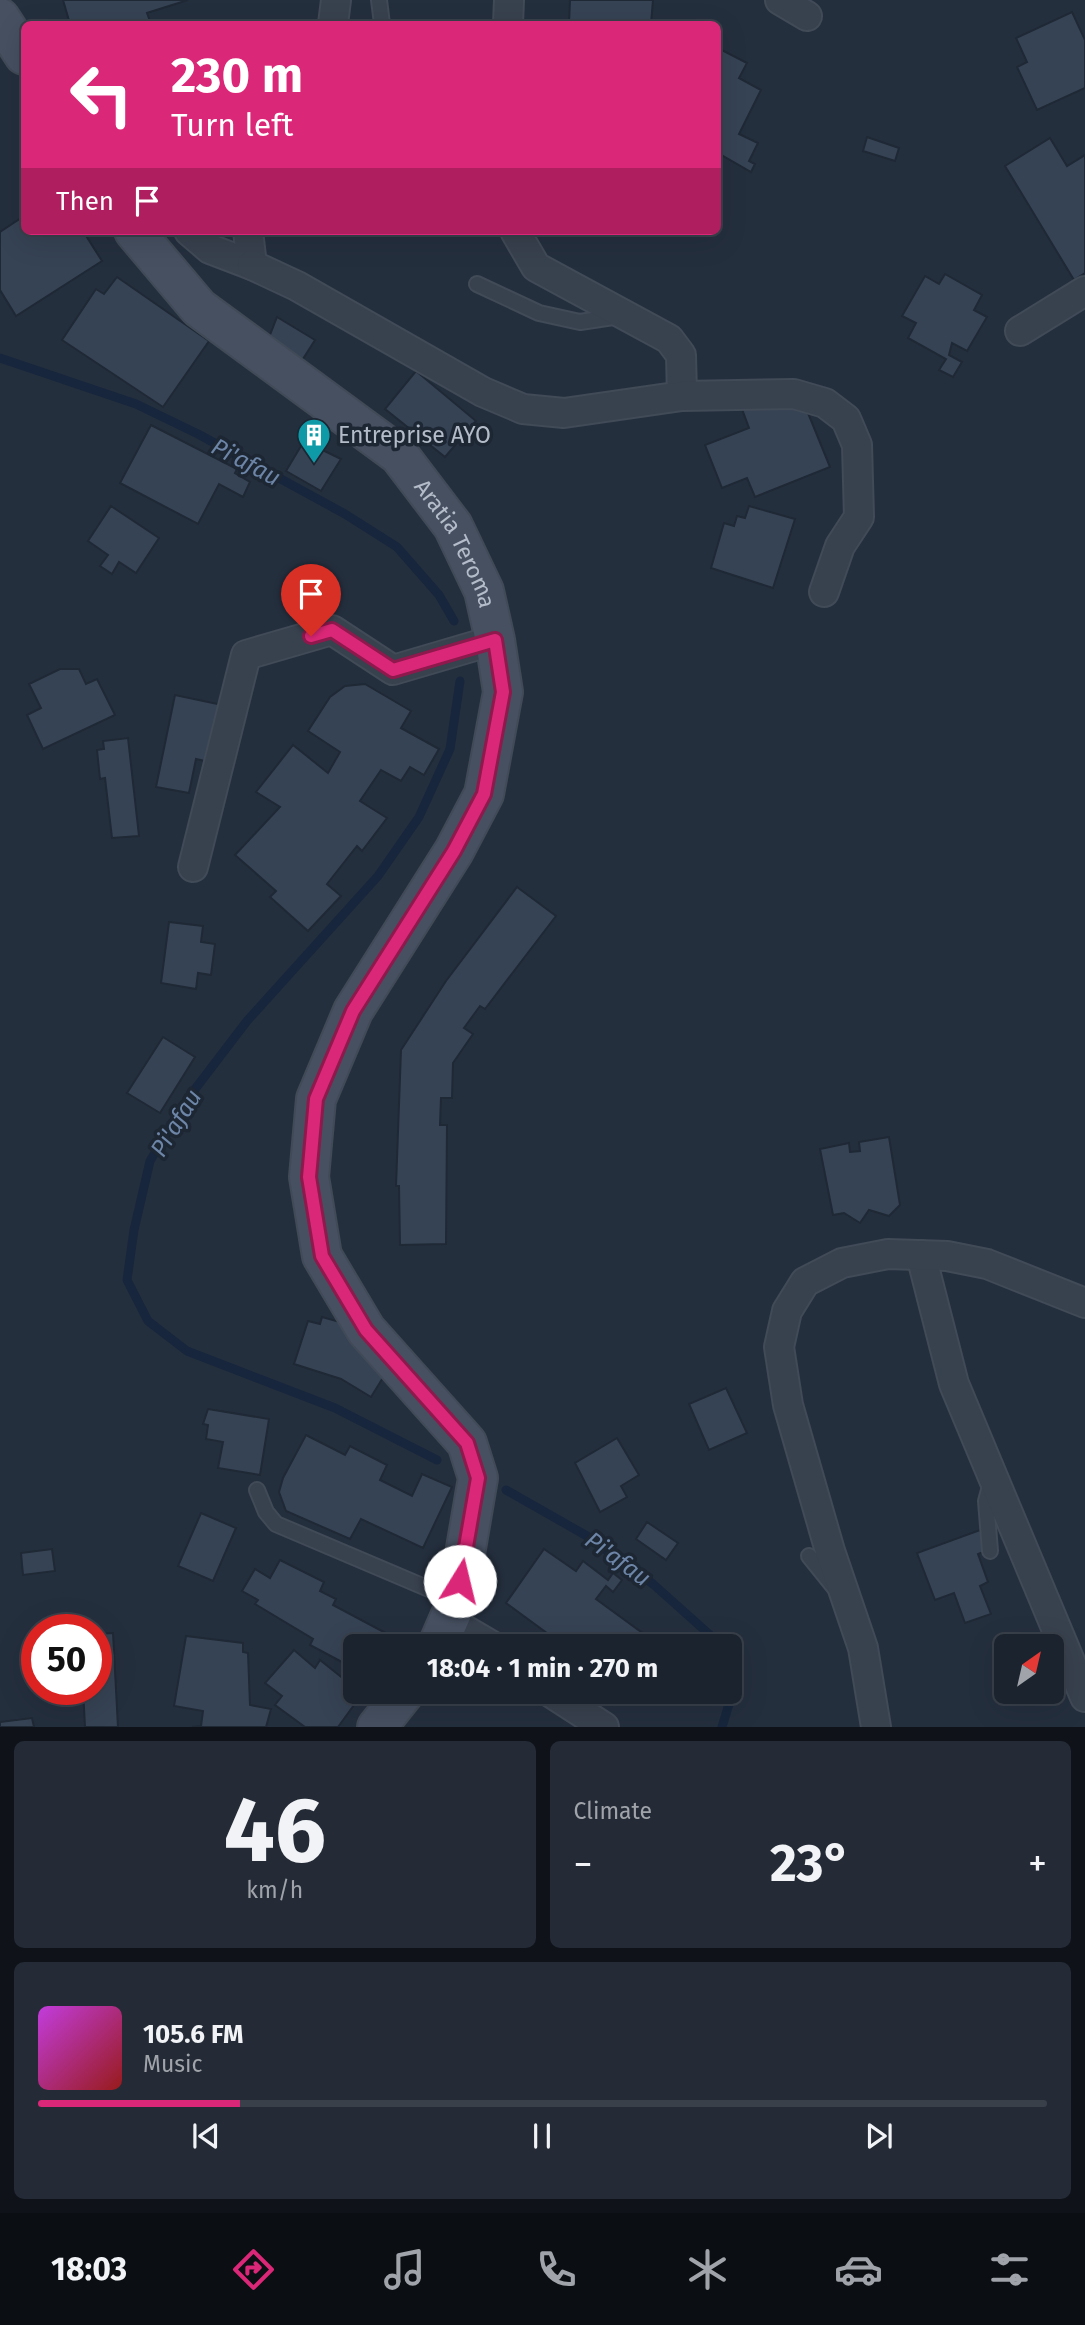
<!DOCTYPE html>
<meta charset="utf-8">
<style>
body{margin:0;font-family:"Fira Sans",sans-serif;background:#242b36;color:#f1f3f6;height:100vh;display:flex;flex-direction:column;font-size:26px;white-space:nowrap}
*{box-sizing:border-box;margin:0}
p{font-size:23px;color:#a0a4aa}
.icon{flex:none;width:38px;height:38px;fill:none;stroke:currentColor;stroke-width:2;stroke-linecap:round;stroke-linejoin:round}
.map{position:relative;height:1727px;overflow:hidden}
.panel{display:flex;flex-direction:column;gap:14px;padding:14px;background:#0f1319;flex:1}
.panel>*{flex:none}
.hud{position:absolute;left:21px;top:21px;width:700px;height:214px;border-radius:10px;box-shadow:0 7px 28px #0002,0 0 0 2px #39404a;background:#db2777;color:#fff;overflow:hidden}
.needle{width:46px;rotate:34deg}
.fabs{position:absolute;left:994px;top:1634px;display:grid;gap:14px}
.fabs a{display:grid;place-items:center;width:70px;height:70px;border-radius:10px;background:#1b232e;box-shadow:0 7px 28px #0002,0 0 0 2px #39404a;font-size:35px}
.speed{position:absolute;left:21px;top:1614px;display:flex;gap:14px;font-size:35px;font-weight:700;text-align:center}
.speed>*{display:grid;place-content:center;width:91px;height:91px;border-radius:50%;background:#1b232e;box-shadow:0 7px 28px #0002,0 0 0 2px #39404a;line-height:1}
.speed .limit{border:10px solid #d22;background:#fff;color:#111}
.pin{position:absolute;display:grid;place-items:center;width:60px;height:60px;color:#fff;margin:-72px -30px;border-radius:50% 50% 50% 0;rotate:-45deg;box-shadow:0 0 7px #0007}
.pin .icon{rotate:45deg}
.me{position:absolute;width:77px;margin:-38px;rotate:9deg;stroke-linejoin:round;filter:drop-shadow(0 0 5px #0008)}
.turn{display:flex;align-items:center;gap:24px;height:147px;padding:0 35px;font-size:32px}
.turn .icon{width:91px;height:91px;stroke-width:2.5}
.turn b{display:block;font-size:49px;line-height:60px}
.then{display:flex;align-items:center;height:66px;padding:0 35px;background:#0003;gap:14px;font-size:26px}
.big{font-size:52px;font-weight:700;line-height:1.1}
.panel .tile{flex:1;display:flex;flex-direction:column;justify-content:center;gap:10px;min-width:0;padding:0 24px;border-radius:10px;background:#242b36}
.panel .dial{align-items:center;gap:0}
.dial b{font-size:91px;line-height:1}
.song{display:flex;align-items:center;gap:21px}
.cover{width:84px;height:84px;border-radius:10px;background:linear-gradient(135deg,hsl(290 70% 55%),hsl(0 70% 35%))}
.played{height:7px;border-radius:4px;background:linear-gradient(90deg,#db2777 20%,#39404a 20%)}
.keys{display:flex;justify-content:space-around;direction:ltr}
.heat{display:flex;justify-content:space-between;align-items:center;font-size:38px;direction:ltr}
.panel .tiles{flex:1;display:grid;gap:14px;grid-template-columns:1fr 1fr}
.tile:last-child{grid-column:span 2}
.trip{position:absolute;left:343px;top:1634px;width:399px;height:70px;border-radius:10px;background:#1b232e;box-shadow:0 7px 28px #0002,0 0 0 2px #39404a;font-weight:700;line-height:70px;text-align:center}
.tabs{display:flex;height:112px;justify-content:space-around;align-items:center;background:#0b0e12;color:#a0a4aa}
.tabs .icon{width:49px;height:49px}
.tabs .selected{color:#db2777}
.tabs b{font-size:32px;color:#f1f3f6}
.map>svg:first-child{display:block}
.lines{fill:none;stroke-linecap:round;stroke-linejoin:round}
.stream{stroke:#17263c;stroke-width:9}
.building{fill:#364354;stroke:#1f2835;stroke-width:2}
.service-casing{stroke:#414a57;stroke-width:18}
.minor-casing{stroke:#414a57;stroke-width:32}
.secondary-casing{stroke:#414a57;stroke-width:42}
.service{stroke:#38414e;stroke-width:14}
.minor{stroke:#38414e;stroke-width:28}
.secondary{stroke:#465061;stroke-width:38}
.route-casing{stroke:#8e194d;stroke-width:18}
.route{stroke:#db2777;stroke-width:12}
.labels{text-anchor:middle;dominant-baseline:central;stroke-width:7;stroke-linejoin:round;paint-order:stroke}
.poi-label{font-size:23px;fill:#b4bcc9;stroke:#1d2633;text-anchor:start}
.street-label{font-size:23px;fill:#b4bcc9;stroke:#1d2633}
.water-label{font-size:24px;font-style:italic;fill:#6d86a8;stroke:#1d2633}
</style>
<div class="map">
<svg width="1085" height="1727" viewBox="0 0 1085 1727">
<rect width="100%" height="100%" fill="#242f3e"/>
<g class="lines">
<!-- stream -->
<g class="stream">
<polyline points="0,358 136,404 198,434 345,514 397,547 439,595 454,621"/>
<polyline points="437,1460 335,1408 187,1351 148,1321 127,1280 134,1230 150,1161 189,1097 247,1021 378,876 419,817 450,749 460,681"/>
<polyline points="506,1490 587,1536 653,1584 710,1635 715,1647"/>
<polyline points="722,1727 733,1691 730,1684"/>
</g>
</g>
<!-- building -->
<g class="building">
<polygon points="63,0 188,0 147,13 151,24 123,24 122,21 113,24 70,24"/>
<polygon points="570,0 653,0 651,24 569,24"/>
<polygon points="1072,12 1085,40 1085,88 1037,110 1017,67 1027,62 1016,38"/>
<polygon points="718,48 747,63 739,78 761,90 739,134 758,143 749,161 755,164 751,172 718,153"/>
<polygon points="867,137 899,148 895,161 863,151"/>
<polygon points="1050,138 1067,166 1085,155 1085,273 1074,280 1005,166"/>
<polygon points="24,216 24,231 83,231 102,261 16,316 0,290 0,232"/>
<polygon points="945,274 982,295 974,310 987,317 967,351 952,343 949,355 962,362 953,377 939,370 946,359 908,338 916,323 902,316 925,276 939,284"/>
<polygon points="117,277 209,341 163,407 62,340 96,289 104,294"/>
<polygon points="277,317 315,340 301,362 268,340"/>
<polygon points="416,371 476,421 445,457 385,409"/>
<polygon points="759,403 806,408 830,467 755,497 747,478 722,488 705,445 749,428 742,409"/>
<polygon points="151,425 237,469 235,473 250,482 243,497 219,484 198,524 120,483"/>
<polygon points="304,441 341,459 321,491 286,471"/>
<polygon points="111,506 159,538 136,573 119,562 112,574 100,566 108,555 88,541"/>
<polygon points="749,506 795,519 773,588 711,568 724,523 734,526 737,516 745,518"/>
<polygon points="60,669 79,669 86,684 97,679 115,715 43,749 27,715 41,708 29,684"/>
<polygon points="365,684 411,711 401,728 439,749 424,775 410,767 401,781 381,770 360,801 387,818 362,851 357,846 327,884 341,896 308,931 270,897 276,891 235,855 280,807 256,792 293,745 328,773 340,752 308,731 330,697 345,686"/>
<polygon points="175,695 227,706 214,763 196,759 189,793 156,787"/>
<polygon points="128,738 139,836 112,838 105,778 100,779 97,750 104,749 103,741"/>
<polygon points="517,887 556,916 485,1009 480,1006 464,1028 473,1034 453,1063 452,1098 441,1098 440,1125 447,1125 446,1244 400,1245 399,1186 396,1186 401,1050 446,981"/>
<polygon points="169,922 203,926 201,942 215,944 211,975 198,973 196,989 161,983"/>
<polygon points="163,1037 195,1057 160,1113 127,1093"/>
<polygon points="889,1137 900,1205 889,1216 869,1210 860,1223 844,1213 833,1215 820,1149 849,1143 850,1152 860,1151 859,1142"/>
<polygon points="322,1317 358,1327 389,1368 371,1397 341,1379 294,1364 308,1321 320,1324"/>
<polygon points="726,1388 747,1433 709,1450 689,1404"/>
<polygon points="208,1409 269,1419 260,1475 218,1468 223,1442 206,1439 208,1425 203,1424"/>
<polygon points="306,1435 345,1455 350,1446 387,1465 380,1480 412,1496 422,1474 452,1487 423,1548 361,1519 350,1539 286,1511 279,1492 283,1478"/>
<polygon points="617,1438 639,1475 621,1486 627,1497 600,1512 575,1463"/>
<polygon points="201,1513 236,1528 213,1581 178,1566"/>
<polygon points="647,1522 678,1543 666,1560 636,1539"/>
<polygon points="980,1530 988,1550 978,1554 988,1582 980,1586 991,1614 965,1623 954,1593 935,1600 917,1553"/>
<polygon points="52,1549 55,1571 23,1575 21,1553"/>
<polygon points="544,1549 576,1571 583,1561 608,1580 613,1573 622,1580 613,1592 606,1586 596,1599 652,1640 647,1647 566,1647 506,1603"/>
<polygon points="280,1560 324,1582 320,1591 336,1599 333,1605 397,1639 394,1645 397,1647 355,1647 355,1669 310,1645 313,1639 255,1604 258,1600 242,1591 255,1569 270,1578"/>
<polygon points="113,1633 118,1727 85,1727 83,1689 96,1689 96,1634"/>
<polygon points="186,1636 243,1643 243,1652 248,1653 250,1705 271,1709 266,1727 192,1727 201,1726 203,1711 174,1706"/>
<polygon points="294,1650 315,1668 320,1660 355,1688 355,1692 362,1694 338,1727 305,1727 275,1705 282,1696 265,1683"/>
<polygon points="32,1718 34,1727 0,1727 0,1722"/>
</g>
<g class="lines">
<defs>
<g id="service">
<polyline points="379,0 382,24"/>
<polyline points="477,284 539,313 580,322 620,316"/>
<polyline points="257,1490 266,1512 276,1524 455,1600"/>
<polyline points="990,1551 986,1501 992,1479"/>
<polyline points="809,1556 834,1587"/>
</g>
<g id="minor">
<polyline points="780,0 807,16"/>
<polyline points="333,24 336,0"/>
<polyline points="508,24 509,0"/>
<polyline points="189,231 210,249 252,265 248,231"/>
<polyline points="515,231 536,267 669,339 681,355 682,396"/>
<polyline points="252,265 297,286 483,392 523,409 564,413 682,396 794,394 825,403 846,419 857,445 859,517 840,546 824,592"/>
<polyline points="1020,331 1085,291"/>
<polyline points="193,867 246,655 332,630 393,670 495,640"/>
<polyline points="921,1255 954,1384 1085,1697"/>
<polyline points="448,1620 494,1647"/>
<polyline points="550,1692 604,1727"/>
<polyline points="876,1727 863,1648 830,1551 788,1405 779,1347 787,1311 805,1282 842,1263 888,1254 947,1256 987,1264 1085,1303"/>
</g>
<g id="secondary">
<polyline points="0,18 24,55"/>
<path id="s1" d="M134 231 199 308 399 455 453 526 484 591 495 640 503 692 484 794 454 851 353 1011 316 1099 309 1177 322 1256 366 1330 467 1443 478 1478 457 1601 437 1647"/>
<polyline points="377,1727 405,1692"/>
</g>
</defs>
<!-- service casing -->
<use href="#service" class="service-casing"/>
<!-- minor casing -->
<use href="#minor" class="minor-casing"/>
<!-- secondary casing -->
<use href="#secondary" class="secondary-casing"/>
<!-- service -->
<use href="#service" class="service"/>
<!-- minor -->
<use href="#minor" class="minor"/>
<!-- secondary -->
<use href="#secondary" class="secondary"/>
</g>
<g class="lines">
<defs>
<polyline id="route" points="311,636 332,630 393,670 495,640 503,692 484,794 454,851 353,1011 316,1099 309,1177 322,1256 366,1330 467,1443 478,1478 460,1581"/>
</defs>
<!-- route casing -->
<use href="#route" class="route-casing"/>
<!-- route -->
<use href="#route" class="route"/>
</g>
<!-- icons -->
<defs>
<symbol id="building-pin" viewBox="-11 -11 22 30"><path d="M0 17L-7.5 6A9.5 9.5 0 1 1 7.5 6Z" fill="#0f9aa8" stroke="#1d2633"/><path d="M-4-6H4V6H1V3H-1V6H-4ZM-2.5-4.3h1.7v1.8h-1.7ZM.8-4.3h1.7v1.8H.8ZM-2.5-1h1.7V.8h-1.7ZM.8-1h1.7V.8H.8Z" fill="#fff"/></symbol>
</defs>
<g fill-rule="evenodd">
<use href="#building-pin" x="295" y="416" width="38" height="52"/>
</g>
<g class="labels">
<!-- poi labels -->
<g class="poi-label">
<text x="338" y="435">Entreprise AYO</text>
</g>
<!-- street labels -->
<g class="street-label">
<text stroke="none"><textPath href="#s1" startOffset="455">Aratia Teroma</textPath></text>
</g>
<!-- water labels -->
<g class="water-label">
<text transform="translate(246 462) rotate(28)">Pi'afau</text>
<text transform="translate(176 1123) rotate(-58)">Pi'afau</text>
<text transform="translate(618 1559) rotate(36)">Pi'afau</text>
</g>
</g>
</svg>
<div class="fabs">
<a><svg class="needle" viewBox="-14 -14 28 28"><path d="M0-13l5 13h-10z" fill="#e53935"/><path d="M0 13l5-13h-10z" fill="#a0a4aa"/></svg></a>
</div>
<div class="speed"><div class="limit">50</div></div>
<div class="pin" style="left:311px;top:636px;background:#d93025"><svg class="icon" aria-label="arrive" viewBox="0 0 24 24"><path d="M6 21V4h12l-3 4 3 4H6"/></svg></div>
<svg class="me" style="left:460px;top:1581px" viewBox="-20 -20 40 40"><circle r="19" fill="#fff"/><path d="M0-13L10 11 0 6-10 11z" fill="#db2777"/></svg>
<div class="trip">18:04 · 1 min · 270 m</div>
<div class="hud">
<div class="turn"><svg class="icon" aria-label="left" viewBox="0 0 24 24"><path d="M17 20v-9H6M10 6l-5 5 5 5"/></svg><div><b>230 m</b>Turn left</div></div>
<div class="then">Then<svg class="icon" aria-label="arrive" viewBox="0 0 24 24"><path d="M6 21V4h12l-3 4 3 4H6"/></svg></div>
</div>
</div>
<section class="panel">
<div class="tiles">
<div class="tile dial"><b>46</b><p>km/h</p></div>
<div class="tile"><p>Climate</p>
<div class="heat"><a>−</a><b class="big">23°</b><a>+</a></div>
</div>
<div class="tile">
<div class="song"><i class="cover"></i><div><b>105.6 FM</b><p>Music</p></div></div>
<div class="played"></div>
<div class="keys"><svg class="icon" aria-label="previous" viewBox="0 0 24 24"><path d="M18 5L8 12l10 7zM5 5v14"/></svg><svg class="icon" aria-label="pause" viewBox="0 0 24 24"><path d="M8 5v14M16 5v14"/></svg><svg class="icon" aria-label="next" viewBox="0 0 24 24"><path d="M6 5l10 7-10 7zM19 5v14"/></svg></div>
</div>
</div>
</section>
<nav class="tabs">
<b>18:03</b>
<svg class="icon selected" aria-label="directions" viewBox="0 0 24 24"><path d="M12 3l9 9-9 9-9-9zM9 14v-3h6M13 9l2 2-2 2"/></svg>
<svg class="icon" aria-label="music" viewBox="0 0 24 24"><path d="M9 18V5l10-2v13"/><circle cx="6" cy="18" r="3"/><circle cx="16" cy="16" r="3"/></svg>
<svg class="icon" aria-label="phone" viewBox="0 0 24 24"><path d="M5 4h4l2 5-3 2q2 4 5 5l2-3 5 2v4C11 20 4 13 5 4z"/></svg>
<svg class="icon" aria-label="climate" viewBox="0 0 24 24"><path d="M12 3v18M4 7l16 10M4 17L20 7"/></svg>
<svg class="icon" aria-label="car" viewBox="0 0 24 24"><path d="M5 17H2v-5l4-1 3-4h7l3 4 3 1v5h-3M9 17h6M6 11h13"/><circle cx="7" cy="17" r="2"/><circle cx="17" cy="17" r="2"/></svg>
<svg class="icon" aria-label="filters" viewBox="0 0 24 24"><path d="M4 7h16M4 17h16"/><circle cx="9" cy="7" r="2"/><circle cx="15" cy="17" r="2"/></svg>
</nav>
